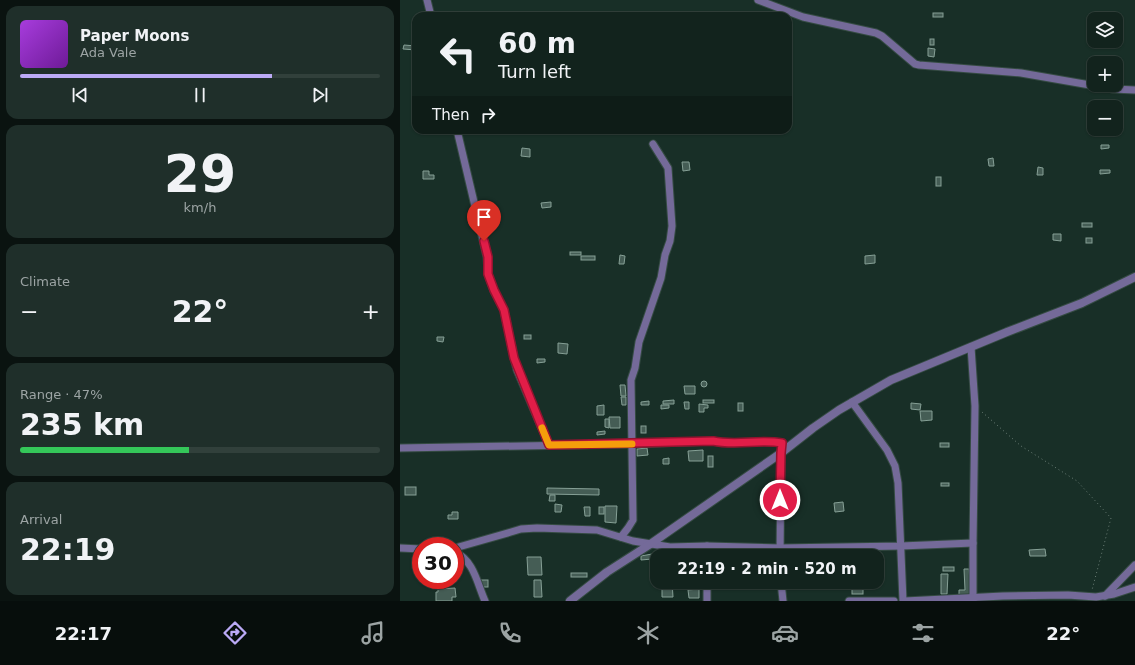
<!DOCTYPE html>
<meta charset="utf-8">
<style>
body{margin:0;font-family:"DejaVu Sans",sans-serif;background:#1f2f2a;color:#f1f3f6;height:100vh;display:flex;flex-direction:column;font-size:15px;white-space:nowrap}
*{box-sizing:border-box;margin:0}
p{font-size:13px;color:#9ca4a4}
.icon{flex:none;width:22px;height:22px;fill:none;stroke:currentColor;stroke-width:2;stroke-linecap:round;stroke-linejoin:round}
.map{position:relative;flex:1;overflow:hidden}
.sheet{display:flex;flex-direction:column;gap:6px;padding:6px;background:#0a1310;width:400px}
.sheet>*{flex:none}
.banner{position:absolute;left:12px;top:12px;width:380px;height:122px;border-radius:12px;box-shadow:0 1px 3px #0004,0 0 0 1px #31403b;background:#12231d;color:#f1f3f6;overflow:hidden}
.controls{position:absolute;left:687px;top:12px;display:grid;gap:8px}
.controls a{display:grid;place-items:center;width:36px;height:36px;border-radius:8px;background:#12231d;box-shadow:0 1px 3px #0004,0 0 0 1px #31403b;font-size:20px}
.speed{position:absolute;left:12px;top:537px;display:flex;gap:8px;font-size:20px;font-weight:700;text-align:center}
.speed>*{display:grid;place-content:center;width:52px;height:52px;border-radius:50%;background:#12231d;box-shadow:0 1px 3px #0004,0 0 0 1px #31403b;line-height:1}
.speed .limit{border:6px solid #d22;background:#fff;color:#111}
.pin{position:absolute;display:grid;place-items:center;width:34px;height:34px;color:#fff;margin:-41px -17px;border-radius:50% 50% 50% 0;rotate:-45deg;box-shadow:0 0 4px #0007}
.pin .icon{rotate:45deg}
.me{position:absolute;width:44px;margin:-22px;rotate:0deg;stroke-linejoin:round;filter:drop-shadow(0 0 3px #0008)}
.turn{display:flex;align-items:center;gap:14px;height:84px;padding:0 20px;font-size:18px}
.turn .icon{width:52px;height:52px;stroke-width:2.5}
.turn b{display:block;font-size:28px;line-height:34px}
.then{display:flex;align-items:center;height:38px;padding:0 20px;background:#0003;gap:8px;font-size:15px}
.big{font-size:30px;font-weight:600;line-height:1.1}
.sheet .tile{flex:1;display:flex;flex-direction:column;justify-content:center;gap:6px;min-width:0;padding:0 14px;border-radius:12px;background:#1f2f2a}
.sheet .dial{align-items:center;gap:0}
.dial b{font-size:52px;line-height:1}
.song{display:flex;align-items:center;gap:12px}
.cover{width:48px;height:48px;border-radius:6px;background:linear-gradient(135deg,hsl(280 70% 55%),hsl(280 70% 35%))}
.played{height:4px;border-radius:2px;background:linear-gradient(90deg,#bbaaf6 70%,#31403b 70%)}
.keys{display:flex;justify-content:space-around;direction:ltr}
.heat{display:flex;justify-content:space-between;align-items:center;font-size:22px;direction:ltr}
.charge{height:6px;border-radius:3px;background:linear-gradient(90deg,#34c759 47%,#31403b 0)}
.trip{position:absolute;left:250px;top:549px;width:234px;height:40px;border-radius:12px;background:#12231d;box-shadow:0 1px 3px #0004,0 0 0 1px #31403b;font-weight:600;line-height:40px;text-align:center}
.tab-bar{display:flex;height:64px;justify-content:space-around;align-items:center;background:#070e0c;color:#9ca4a4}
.tab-bar .icon{width:28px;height:28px}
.tab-bar .current{color:#bbaaf6}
.tab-bar b{font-size:18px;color:#f1f3f6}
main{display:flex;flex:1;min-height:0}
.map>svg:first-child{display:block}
.building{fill:#455d55;stroke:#86a096}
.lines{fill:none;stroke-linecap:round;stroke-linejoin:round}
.minor-casing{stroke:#354b43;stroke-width:9}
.tertiary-casing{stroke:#354b43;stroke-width:10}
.path{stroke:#6b7e76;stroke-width:1;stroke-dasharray:1 3;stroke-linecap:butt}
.minor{stroke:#746a99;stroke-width:7}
.tertiary{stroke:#746a99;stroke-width:8}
.route-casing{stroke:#92132f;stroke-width:10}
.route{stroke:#e11d48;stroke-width:7}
.slow{stroke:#f59e0b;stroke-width:7}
</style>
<main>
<section class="sheet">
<div class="tile">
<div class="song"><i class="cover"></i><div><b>Paper Moons</b><p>Ada Vale</p></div></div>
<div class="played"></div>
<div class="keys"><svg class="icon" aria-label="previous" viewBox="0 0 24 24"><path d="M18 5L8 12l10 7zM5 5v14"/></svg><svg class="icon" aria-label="pause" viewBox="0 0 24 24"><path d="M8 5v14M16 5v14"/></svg><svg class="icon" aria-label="next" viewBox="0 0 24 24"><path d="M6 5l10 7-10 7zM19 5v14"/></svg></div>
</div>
<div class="tile dial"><b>29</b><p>km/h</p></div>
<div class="tile"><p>Climate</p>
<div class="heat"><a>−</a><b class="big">22°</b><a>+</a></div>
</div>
<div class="tile"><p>Range · 47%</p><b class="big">235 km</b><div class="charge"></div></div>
<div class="tile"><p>Arrival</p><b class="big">22:19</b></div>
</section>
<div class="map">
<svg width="735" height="601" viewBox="0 0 735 601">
<rect width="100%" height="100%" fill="#182f27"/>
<!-- building -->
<g class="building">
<rect x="533" y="13" width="10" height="4"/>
<rect x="530" y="39" width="4" height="6"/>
<polygon points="4,45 16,46 16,50 3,49"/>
<polygon points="528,48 535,49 534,57 528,56"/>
<polygon points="298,130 309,130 309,133 299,134"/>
<polygon points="701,145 709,145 709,148 701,149"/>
<polygon points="122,148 130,149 130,157 121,156"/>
<polygon points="593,158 594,166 589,166 588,159"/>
<polygon points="282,162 289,162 290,170 283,171"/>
<polygon points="638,167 643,168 643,175 637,175"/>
<polygon points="700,170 710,170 710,173 700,174"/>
<polygon points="23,171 29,171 29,175 34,175 34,179 23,179"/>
<rect x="536" y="177" width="5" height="9"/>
<polygon points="151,202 151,207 142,208 141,203"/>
<rect x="682" y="223" width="10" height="4"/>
<polygon points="653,234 661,234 661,241 653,240"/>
<rect x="686" y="238" width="6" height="5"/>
<rect x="170" y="252" width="11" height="3"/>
<polygon points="220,255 225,256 224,264 219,264"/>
<polygon points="475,255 475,263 465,264 465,256"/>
<rect x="181" y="256" width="14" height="4"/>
<rect x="124" y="335" width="7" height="4"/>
<polygon points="37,337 44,337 43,342 37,341"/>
<polygon points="158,343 168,344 167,354 158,353"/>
<polygon points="137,359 145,359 145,362 137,363"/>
<circle cx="304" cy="384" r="3"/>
<polygon points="220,385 225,385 226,396 221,396"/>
<polygon points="284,386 295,386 295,394 285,394"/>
<polygon points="221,397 226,397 226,405 222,405"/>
<polygon points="274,400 274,404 263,404 263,401"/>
<rect x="303" y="400" width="11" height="3"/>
<polygon points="249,401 249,405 241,405 241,402"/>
<polygon points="284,402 289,402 289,409 285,409"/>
<rect x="338" y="403" width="5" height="8"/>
<polygon points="511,403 521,404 520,410 511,409"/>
<polygon points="299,404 308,405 308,408 304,408 304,412 299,412"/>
<polygon points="204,405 204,415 197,415 197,406"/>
<polygon points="261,405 269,405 269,408 261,409"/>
<polygon points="520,411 532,411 532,420 521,421"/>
<polygon points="209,417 220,417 220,428 210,428"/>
<polygon points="205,419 209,419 209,428 205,427"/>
<rect x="241" y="426" width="5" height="7"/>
<polygon points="205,431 205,434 197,435 197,432"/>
<rect x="540" y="443" width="9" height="4"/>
<polygon points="247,448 248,455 237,456 237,449"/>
<polygon points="303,450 303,461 289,461 288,451"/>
<rect x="308" y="456" width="5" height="11"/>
<polygon points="269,458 269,464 263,464 263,459"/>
<rect x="541" y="483" width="8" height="3"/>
<rect x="5" y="487" width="11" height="8"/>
<polygon points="147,488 199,489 199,495 147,494"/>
<polygon points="150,495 155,495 155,501 149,501"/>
<polygon points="443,502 444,511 435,512 434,503"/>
<polygon points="155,504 162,505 161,512 155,512"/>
<polygon points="205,506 217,506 216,523 205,522"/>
<polygon points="184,507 190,507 190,516 185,516"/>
<rect x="199" y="507" width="5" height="7"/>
<polygon points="52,512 58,512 58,519 48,519 48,515 52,515"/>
<polygon points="645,549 646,556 630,556 629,550"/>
<polygon points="252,554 252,559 241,560 241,556"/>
<polygon points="127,557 141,557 142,575 128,575"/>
<rect x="55" y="565" width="2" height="14"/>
<rect x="543" y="567" width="11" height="4"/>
<polygon points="564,569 569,569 571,595 559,596 559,590 565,590"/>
<rect x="171" y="573" width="16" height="4"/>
<polygon points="541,574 548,574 547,594 541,594"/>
<rect x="79" y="580" width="9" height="7"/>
<polygon points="134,580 141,580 142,597 134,597"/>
<polygon points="262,582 272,582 273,597 262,597"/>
<rect x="452" y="583" width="11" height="11"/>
<polygon points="55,588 56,597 52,597 52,601 36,601 36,592 38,592 38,589"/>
<polygon points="299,589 299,598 289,598 288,590"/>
</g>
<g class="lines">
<defs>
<g id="minor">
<polyline points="27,0 31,16"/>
<polyline points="358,0 403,17 476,33 482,36 515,64 519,65 621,73 713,89 735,90"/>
<polyline points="57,130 87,257 88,274 94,291 104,310 114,358 117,370 149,445"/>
<polyline points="571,347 575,406 573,543 573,601"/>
<polyline points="452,402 487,450 495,466 498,483 503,601"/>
<path d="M0 448 231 444 313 441C336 446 359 439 382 443L381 453 380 556"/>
<polyline points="221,537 228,528 233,520 231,380 235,368 239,342 261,278 265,255 270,241 272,226 268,168 253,144"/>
<polyline points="307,546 307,556"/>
<polyline points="0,548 21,549"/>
<polyline points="55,548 111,532 121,529 137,528 197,530 233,541 270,547 307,546 380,548 501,546 573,543"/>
<path d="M55 552C74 561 77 583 85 601"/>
<polyline points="307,582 307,601"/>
<polyline points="381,582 383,601"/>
<polyline points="705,596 735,565"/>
<polyline points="449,601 494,601"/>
<polyline points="505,601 603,596 668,595 696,597 714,594 735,587"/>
</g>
<polyline id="tertiary" points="170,601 207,572 249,545 381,453 413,428 439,410 491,380 607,332 682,303 735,277"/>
</defs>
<!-- minor casing -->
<use href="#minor" class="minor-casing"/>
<!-- tertiary casing -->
<use href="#tertiary" class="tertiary-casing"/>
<!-- path -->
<polyline class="path" points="582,412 621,446 677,481 711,518 692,590"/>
<!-- minor -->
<use href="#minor" class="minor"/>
<!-- tertiary -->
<use href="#tertiary" class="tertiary"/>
</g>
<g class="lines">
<defs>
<path id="route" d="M84 241 88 257V274L94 290 104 310 114 358 149 445 313 441C336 446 359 439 382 443L381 453 380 500"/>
</defs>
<!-- route casing -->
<use href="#route" class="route-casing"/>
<!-- route -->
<use href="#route" class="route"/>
<!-- slow -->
<polyline class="slow" points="142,428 149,445 232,444"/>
</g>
</svg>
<div class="controls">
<a><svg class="icon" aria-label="layers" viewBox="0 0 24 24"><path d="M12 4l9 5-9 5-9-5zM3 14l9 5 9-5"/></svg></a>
<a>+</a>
<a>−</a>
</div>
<div class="speed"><div class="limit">30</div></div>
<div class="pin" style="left:84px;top:241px;background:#d93025"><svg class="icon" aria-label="arrive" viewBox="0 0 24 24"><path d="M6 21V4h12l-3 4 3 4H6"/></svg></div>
<svg class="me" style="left:380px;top:500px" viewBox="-20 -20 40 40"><circle r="17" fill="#e11d48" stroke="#fff" stroke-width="3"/><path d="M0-11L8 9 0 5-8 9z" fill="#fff"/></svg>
<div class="trip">22:19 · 2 min · 520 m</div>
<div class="banner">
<div class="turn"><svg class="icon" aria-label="left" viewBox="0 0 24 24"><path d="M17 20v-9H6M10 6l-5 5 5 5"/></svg><div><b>60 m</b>Turn left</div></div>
<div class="then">Then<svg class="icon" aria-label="right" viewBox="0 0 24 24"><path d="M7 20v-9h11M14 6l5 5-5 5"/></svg></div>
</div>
</div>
</main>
<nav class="tab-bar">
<b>22:17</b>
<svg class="icon current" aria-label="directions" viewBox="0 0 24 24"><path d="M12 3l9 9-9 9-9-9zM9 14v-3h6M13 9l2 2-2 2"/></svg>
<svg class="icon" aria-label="music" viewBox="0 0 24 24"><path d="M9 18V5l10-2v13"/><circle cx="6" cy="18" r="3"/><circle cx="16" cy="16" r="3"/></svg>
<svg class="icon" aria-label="phone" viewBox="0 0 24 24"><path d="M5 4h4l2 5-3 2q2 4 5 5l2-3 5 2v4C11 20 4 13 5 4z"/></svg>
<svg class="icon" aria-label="climate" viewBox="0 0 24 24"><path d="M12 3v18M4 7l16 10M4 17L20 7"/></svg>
<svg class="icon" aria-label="car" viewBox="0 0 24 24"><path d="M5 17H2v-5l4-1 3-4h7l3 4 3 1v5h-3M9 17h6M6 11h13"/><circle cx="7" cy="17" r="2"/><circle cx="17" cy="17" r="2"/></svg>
<svg class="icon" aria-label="filters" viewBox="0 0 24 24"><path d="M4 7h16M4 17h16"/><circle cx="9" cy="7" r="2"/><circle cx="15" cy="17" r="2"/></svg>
<b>22°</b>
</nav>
